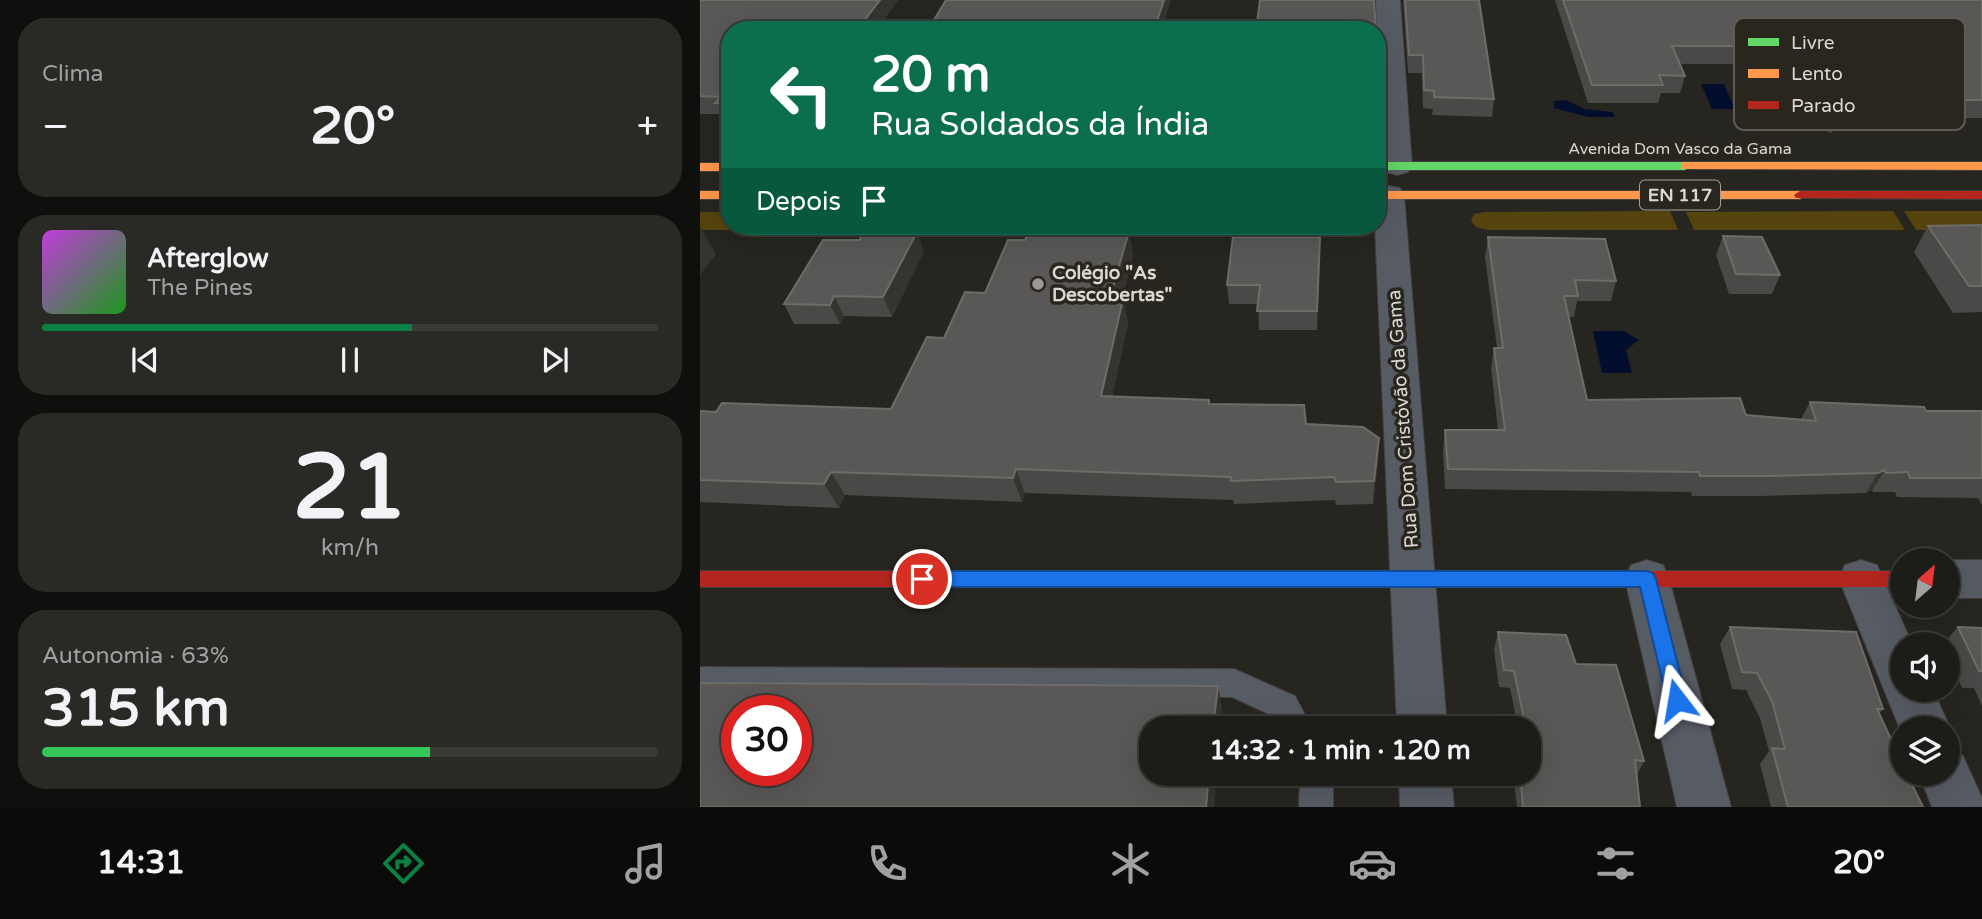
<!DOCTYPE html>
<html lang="pt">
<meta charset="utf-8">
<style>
body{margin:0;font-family:"Varela Round",sans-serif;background:#292925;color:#f1f3f6;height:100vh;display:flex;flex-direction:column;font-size:26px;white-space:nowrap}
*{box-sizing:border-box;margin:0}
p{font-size:23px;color:#a0a1a2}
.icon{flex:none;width:38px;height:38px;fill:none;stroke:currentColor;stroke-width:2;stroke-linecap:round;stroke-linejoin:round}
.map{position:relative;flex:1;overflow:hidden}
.sheet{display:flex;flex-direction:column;gap:18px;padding:18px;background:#0f0f0d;width:700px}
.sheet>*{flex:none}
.hud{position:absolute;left:21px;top:21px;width:665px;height:214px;border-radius:28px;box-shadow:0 7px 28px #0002,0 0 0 2px #3a3a37;background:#0b6e4f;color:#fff;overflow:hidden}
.needle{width:46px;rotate:28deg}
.buttons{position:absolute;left:1190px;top:548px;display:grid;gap:14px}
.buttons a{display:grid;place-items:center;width:70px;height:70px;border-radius:50%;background:#1c1c18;box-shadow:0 7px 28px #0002,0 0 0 2px #3a3a37;font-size:35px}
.speed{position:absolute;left:21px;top:695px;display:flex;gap:14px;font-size:35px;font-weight:700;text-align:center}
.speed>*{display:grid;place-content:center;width:91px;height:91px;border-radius:50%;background:#1c1c18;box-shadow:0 7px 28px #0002,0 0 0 2px #3a3a37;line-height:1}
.speed .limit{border:10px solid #d22;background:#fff;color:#111}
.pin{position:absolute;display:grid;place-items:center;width:60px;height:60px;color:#fff;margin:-30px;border:4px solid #fff;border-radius:50%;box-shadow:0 2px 7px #0007}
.me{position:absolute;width:77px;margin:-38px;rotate:346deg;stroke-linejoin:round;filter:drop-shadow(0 0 5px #0008)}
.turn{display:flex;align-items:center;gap:24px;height:147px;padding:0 35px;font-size:32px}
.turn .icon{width:91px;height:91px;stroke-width:2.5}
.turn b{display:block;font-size:49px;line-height:60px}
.then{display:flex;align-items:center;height:66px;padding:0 35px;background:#0003;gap:14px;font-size:26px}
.big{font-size:52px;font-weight:700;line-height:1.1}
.sheet .widget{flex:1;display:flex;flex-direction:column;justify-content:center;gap:10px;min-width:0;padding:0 24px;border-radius:28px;background:#292925}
.sheet .dial{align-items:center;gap:0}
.dial b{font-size:91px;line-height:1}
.song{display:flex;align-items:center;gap:21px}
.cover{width:84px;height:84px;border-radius:10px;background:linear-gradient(135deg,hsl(290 70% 55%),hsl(120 70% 35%))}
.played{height:7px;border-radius:4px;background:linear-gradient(90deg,#0b8043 60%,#3a3a37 60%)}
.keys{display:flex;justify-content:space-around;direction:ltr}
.heat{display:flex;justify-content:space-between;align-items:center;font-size:38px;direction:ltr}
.charge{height:10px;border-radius:5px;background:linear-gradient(90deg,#34c759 63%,#3a3a37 0)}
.trip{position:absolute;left:439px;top:716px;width:402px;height:70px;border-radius:28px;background:#1c1c18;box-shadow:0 7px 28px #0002,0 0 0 2px #3a3a37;font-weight:700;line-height:70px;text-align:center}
.dock{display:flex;height:112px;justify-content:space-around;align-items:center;background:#0b0b0a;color:#a0a1a2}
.dock .icon{width:49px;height:49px}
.dock .on{color:#0b8043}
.dock b{font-size:32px;color:#f1f3f6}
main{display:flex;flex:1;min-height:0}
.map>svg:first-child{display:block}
.green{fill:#56440e}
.water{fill:#030e2e}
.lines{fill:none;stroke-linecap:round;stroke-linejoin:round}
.lane-casing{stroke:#42413d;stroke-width:2}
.street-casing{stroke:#42413d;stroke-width:2}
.fast-casing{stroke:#42413d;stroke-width:2}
.slow-casing{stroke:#42413d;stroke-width:2}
.jam-casing{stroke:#42413d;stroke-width:2}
.lane{fill:#575b64;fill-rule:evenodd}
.street{fill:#575b64;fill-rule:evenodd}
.fast{fill:#63d668;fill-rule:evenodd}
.slow{fill:#ff974d;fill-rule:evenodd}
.jam{fill:#b3261e;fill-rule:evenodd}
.wall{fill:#4a4947}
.shaded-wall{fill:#353431}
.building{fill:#595856;stroke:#6e6c69;stroke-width:2;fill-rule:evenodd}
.route{fill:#1a73e8;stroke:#114b97;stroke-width:2}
.poi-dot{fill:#9b9994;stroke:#29261d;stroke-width:2.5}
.labels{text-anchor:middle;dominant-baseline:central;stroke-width:7;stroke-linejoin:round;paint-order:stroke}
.far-street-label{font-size:16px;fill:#dad8d3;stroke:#29261d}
.shield{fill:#29261d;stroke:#a5a39c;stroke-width:2}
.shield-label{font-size:18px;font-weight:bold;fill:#dad8d3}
.poi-label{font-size:19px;font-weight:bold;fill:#dad8d3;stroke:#29261d;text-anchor:start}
.street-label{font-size:19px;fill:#dad8d3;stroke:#29261d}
.key{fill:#29261d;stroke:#5e5b54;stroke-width:2}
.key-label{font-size:19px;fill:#dad8d3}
</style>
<main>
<section class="sheet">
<div class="widget"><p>Clima</p>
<div class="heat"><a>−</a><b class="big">20°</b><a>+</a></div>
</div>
<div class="widget">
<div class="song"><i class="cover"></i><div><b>Afterglow</b><p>The Pines</p></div></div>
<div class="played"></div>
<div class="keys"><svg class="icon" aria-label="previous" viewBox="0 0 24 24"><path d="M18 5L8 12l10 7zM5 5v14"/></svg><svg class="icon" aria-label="pause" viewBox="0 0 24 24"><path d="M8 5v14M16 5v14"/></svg><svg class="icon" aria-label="next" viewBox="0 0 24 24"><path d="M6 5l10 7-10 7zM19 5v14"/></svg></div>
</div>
<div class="widget dial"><b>21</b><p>km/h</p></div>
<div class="widget"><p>Autonomia · 63%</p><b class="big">315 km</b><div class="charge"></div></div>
</section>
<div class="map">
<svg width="1282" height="807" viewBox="0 0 1282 807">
<rect width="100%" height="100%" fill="#262520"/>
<!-- green -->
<g class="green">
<polygon points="970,211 978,230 788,230 776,227 771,221 774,214 785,212"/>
<polygon points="1193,211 1205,230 994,230 986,212"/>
<polygon points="1204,211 1282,211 1282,230 1216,230"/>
<polygon points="0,212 30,212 30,226 607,226 594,230 0,230"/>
</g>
<!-- water -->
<g class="water">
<polygon points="1001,84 1024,84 1035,109 1012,109"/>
<polygon points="866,100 884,109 912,112 915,117 888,117 854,108 854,101"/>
<polygon points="893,331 924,331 939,340 926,350 932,373 902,373"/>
</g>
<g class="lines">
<defs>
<g id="lane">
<polygon points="0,667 534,669 595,696 612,728 579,728 573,716 532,697 0,695"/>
<polygon points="600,774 633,774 633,807 599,807"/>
</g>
<g id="street">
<polygon points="676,0 700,0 712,166 708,172 697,175 686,172 682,166"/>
<polygon points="689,186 700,188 704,195 747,728 697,728 675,226 677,226 677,190"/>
<polygon points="947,560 963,565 969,579 1031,807 977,807 925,579 931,565"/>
<polygon points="1161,560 1177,565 1212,644 1202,644 1202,690 1233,690 1250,728 1248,734 1248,728 1202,728 1202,734 1139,579 1145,565"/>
<rect x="1248" y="560" width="34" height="38"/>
<polygon points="1248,749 1263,756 1282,798 1282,807 1232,807 1219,774 1248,774"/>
<polygon points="699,774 751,774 754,807 700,807"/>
</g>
<polygon id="fast" points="677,162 985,162 991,166 985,170 677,170"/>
<g id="slow">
<polygon points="985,162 1282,162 1282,170 981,169 981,163"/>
<rect x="0" y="163" width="30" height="8"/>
<rect x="0" y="191" width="30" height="8"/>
<polygon points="677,191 1100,191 1106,195 1100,199 677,199"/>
<polygon points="571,571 881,571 887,573 890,579 887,585 881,587 571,587 565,585 562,579 565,573"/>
</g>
<g id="jam">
<polygon points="1100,191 1282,191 1282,199 1096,198 1094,195"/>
<polygon points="0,571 571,571 577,573 580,579 577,585 571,587 0,587"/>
<polygon points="881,571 1202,571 1202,587 881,587 875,585 872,579 875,573"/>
</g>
</defs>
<!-- lane casing -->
<use href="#lane" class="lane-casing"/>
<!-- street casing -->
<use href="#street" class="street-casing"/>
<!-- fast casing -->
<use href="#fast" class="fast-casing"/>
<!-- slow casing -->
<use href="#slow" class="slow-casing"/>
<!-- jam casing -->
<use href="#jam" class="jam-casing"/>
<!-- lane -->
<use href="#lane" class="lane"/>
<!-- street -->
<use href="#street" class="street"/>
<!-- fast -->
<use href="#fast" class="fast"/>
<!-- slow -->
<use href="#slow" class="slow"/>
<!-- jam -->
<use href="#jam" class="jam"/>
</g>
<!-- wall -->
<g class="wall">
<polygon points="0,0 198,0 176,30 30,30 30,121 25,121 21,114 0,114"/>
<polygon points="246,0 462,30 228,30"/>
<polygon points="703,0 779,0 794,99 792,117 732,115 733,109 723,108 722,73 708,73"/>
<polygon points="855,0 1282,0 1282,118 1137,118 1131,133 1091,117 1068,114 1059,108 1039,64 980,64 985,76 980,93 961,93 958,103 888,103"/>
<polygon points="1282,225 1282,312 1253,313 1214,252 1228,226"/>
<polygon points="429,231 433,255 422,299 423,299 428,323 412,397 510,404 606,424 678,461 673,504 636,505 635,500 534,504 533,500 325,493 322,502 145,495 139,508 0,502 0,411 191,409 244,338 285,293 325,240"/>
<polygon points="1023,236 1080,275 1072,294 1029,294 1016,255"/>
<polygon points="620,237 617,330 559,330 558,304 529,304 527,285"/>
<polygon points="788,237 916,281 911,301 877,301 874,317 868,316 887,400 1101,419 1110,402 1226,411 1282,411 1282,505 1278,498 1197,497 1195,492 1173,492 1172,490 1166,493 1059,496 992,496 991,492 745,489 743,450 745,430 798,430 791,368 794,348 797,348 785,257"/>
<polygon points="224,251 192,317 144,316 140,324 94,324 84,304"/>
<polygon points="1030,627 1183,709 1179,714 1223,807 1071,807 1060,764 1069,751 1060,718 1046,690 1032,689 1020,644"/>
<polygon points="1258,627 1282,628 1282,706 1274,688 1262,688 1248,656 1248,644 1243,644"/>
<polygon points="798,632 876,664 944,761 937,775 940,807 817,807 813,774 830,774 830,728 818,728 810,688 799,687 794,650"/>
</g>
<!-- shaded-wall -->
<g class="shaded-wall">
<polygon points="180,0 198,0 176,30 157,30"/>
<polygon points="464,0 471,0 462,30 454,30"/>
<polygon points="1,228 16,254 0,275 0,229"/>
<polygon points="429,231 433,255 416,322 410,298"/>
<polygon points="217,232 224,251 192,317 183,297"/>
<polygon points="620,237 620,257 617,330 617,311"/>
<polygon points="134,296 144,316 140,324 130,305"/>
<polygon points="423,299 428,323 407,420 401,396"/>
<polygon points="679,438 678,461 673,504 674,481"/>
<polygon points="316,469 325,493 322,502 313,478"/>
<polygon points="1185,470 1172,490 1166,493 1178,473"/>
<polygon points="131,472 145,495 139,508 124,484"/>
<polygon points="518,686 523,714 522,728 513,728"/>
<polygon points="509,774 517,774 514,807 506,807"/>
</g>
<!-- building -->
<g class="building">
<polygon points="0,0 180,0 157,30 30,30 30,103 15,103 21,97 0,96"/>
<polygon points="246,0 464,0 454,30 390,30 393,23 312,23 309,30 228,30"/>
<polygon points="560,0 674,0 676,30 556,30"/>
<polygon points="705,0 779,0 794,99 734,97 734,91 724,90 723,55 709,55"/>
<polygon points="863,0 1282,0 1282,100 1132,100 1139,115 1097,99 1075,96 1065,90 1044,46 972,46 985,76 959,75 963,85 892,85"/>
<polygon points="1282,225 1282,286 1269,286 1228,226"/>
<polygon points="330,229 429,231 410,298 423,299 401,396 509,400 509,404 604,405 606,424 663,427 679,438 674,481 636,482 634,477 531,481 531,477 316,469 313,478 131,472 124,484 0,480 0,411 16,412 22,403 191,409 227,337 244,338 265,292 285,293 308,240 325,240"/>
<polygon points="162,231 217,232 183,297 134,296 130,305 84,304 123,240 160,240"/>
<polygon points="1023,236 1062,237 1080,275 1036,274"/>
<polygon points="533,237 620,237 617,311 557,311 560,285 527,285"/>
<polygon points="788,237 905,239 916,281 875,280 878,296 864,296 887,400 1040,398 1046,415 1116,421 1110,402 1224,407 1226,411 1282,411 1282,478 1210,478 1208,472 1186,473 1185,470 1178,473 1069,476 1000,476 999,472 748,469 745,430 805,430 794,348 803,348"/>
<polygon points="1030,627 1156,632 1183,709 1177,709 1202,763 1202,774 1207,774 1223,807 1088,807 1072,748 1085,749 1072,701 1057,673 1042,672"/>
<polygon points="1258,627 1282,628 1282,671 1279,671"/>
<polygon points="798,632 866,635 876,664 916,665 944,761 935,760 940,807 823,807 820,774 830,774 830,728 826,728 814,671 804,670"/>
<path d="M0 683 518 686 513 728H452V774H509L506 807H0ZM37 710H96V770H37Z"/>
</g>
<!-- route -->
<polygon class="route" points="222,571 947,571 953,573 956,579 987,700 984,706 977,709 970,706 967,700 940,587 222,587 215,585 212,579 215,574"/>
<!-- markers -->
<circle class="poi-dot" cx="338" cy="284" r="7"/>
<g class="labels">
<!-- far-street labels -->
<g class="far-street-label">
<text x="980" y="149">Avenida Dom Vasco da Gama</text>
</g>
<!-- shield labels -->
<rect class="shield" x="940" y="180.5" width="80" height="29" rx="5"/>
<g class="shield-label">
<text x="980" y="195">EN 117</text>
</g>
<!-- poi labels -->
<g class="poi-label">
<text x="352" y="273">Colégio "As<tspan x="352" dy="22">Descobertas"</tspan></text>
</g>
<!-- street labels -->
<g class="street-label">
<text transform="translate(703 419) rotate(-94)">Rua Dom Cristóvão da Gama</text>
</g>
</g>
<!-- legend -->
<rect x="1034" y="18" width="231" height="112" rx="10" class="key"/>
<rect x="1048" y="38" width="31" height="8" fill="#63d668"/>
<rect x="1048" y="69" width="31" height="9" fill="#ff974d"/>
<rect x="1048" y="101" width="31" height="8" fill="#b3261e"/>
<g class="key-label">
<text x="1091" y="49">Livre</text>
<text x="1091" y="80">Lento</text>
<text x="1091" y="112">Parado</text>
</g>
</svg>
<div class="buttons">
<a><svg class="needle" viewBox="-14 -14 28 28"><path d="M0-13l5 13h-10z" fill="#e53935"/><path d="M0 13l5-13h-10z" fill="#a0a1a2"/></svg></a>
<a><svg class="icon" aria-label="sound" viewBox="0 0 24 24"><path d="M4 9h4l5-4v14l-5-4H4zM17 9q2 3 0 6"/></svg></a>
<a><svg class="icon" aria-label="layers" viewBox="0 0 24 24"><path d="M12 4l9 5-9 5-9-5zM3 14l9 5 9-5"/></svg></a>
</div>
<div class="speed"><div class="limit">30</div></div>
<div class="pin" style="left:222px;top:579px;background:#d93025"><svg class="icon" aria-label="arrive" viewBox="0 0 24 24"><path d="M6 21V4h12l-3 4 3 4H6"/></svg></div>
<svg class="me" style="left:977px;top:700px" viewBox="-20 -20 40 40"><path d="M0-17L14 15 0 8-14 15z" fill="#1a73e8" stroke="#fff" stroke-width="4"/></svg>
<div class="trip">14:32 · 1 min · 120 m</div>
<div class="hud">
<div class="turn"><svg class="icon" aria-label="left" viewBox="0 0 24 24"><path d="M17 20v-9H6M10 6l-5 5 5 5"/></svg><div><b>20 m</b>Rua Soldados da Índia</div></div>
<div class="then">Depois<svg class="icon" aria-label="arrive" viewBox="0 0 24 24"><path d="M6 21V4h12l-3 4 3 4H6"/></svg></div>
</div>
</div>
</main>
<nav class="dock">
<b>14:31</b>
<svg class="icon on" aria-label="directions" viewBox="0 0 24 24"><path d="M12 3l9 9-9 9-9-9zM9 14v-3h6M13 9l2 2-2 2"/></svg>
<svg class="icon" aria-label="music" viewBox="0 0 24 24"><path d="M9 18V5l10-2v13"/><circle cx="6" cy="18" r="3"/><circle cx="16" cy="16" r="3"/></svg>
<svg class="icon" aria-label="phone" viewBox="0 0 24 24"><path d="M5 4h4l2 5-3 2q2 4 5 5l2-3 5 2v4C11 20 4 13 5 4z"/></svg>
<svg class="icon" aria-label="climate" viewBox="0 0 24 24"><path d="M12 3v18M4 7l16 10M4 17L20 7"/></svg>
<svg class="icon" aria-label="car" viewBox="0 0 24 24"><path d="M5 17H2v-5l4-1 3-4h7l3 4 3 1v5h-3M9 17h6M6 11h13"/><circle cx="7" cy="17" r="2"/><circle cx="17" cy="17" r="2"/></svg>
<svg class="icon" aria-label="filters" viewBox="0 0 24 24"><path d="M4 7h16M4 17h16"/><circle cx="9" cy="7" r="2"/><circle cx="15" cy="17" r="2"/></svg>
<b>20°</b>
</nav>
